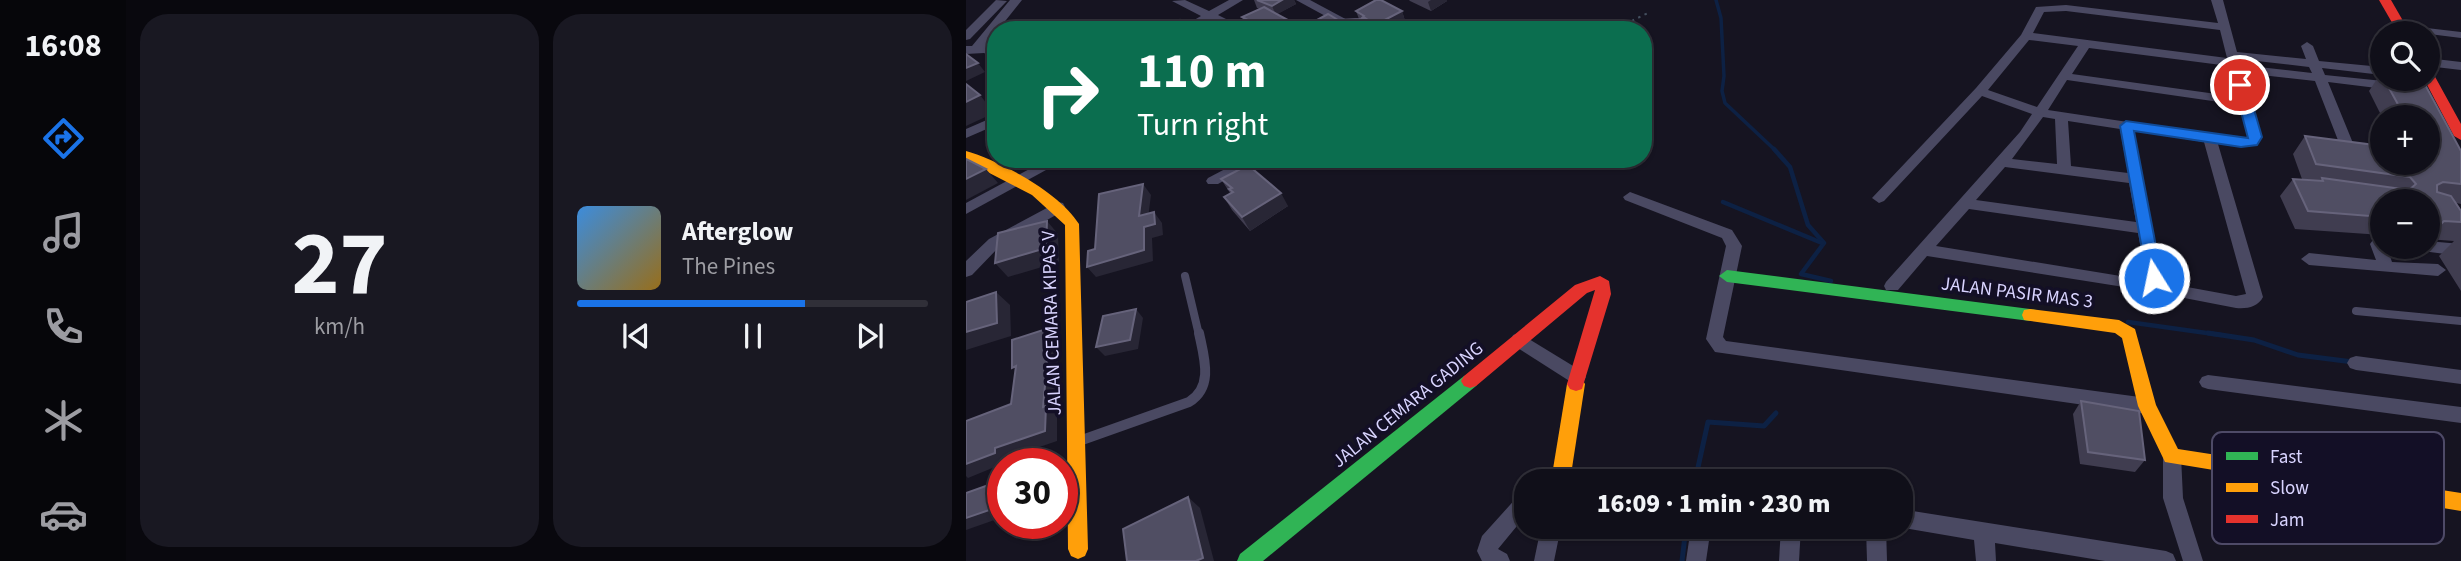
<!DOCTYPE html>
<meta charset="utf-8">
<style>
body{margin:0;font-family:"Source Sans 3",sans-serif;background:#191822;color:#f1f3f6;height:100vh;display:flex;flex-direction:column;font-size:26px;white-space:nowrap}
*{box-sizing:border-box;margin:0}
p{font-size:23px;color:#9c9ca2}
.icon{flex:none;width:38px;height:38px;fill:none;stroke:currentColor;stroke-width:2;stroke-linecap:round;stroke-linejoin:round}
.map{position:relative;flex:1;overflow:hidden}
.sheet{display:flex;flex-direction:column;gap:14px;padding:14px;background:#09080e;width:840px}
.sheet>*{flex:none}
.top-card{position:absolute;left:21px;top:21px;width:665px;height:147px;border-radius:28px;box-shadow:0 2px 5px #0004,0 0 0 2px #302f38;background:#0b6e4f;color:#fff;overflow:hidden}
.controls{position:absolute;left:1404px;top:21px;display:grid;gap:14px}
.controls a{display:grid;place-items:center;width:70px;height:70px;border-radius:50%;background:#100f19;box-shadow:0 2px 5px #0004,0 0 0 2px #302f38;font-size:35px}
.speed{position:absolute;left:21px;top:448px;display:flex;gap:14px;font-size:35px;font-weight:700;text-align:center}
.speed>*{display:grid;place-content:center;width:91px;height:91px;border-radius:50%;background:#100f19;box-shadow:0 2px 5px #0004,0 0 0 2px #302f38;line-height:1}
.speed .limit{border:10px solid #d22;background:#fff;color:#111}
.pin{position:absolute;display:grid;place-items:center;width:60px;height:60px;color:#fff;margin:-30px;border:4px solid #fff;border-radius:50%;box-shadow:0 2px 7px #0007}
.me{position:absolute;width:77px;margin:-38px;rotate:350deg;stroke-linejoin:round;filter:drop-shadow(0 0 5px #0008)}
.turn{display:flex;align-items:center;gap:24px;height:147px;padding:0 35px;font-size:32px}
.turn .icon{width:91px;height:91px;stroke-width:2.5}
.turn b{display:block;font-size:49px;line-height:60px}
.sheet .card{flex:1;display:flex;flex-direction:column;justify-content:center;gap:10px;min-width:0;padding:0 24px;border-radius:28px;background:#191822}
.sheet .dial{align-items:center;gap:0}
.dial b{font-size:91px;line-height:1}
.song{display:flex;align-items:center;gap:21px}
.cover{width:84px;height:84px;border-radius:10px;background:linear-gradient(135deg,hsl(210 70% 55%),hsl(40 70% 35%))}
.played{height:7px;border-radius:4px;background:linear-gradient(90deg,#1a73e8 65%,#302f38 65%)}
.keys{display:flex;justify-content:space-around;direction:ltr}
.sheet .tiles{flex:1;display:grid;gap:14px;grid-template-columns:repeat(2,1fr)}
.trip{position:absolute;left:548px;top:469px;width:399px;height:70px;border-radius:28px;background:#100f19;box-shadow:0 2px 5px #0004,0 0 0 2px #302f38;font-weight:800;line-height:70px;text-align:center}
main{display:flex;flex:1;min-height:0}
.tabs{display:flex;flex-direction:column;width:126px;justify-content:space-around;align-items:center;background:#06060a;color:#9c9ca2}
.tabs .icon{width:49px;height:49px}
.tabs .current{color:#1a73e8}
.tabs b{font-size:32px;color:#f1f3f6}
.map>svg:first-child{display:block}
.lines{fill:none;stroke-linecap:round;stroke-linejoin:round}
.stream-far2{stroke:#0d2144;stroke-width:3.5}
.stream-far1{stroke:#0d2144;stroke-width:4.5}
.stream{stroke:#0d2144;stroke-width:5}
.path{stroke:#44505f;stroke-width:2;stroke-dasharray:2.5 4.5;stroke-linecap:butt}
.lane-far1{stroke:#4a4962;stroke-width:8}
.lane{stroke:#4a4962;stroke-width:10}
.street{fill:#4a4962;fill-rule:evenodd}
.fast{fill:#30b455;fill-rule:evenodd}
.slow{fill:#ff9f0a;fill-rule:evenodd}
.jam{fill:#e5322d;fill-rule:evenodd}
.wall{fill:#403d50}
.shaded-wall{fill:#282635}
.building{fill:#504e63;stroke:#66637b;stroke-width:2}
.route{fill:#1a73e8;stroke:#114b97;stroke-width:2}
.labels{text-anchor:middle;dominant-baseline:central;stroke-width:7;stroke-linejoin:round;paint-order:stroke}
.street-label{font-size:19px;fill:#d9d4ff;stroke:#130f26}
.key{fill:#130f26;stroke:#4e4a67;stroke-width:2}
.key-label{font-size:19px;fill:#d9d4ff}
</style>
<main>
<nav class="tabs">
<b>16:08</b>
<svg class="icon current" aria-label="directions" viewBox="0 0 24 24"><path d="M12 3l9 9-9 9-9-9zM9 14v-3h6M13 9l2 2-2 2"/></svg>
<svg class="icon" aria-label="music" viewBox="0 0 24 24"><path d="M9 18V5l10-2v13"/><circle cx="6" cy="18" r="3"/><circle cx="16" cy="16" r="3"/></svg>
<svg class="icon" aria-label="phone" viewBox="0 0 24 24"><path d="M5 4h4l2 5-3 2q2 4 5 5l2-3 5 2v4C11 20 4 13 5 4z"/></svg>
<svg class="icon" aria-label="climate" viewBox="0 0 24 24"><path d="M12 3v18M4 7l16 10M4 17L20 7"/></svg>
<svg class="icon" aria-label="car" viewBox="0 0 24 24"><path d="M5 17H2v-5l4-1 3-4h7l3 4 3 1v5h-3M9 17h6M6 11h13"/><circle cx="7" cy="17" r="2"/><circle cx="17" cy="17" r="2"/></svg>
</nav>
<section class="sheet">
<div class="tiles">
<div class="card dial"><b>27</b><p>km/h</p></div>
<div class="card">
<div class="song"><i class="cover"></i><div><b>Afterglow</b><p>The Pines</p></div></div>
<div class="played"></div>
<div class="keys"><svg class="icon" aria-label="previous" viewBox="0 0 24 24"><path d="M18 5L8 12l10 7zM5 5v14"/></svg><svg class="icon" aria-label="pause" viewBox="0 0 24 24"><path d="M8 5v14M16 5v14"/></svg><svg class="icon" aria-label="next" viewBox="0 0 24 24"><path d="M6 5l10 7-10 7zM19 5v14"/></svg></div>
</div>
</div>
</section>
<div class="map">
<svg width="1495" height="561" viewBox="0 0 1495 561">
<rect width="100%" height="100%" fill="#161421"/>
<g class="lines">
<!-- stream-far2 -->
<polyline class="stream-far2" points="750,0 755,18 758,76 756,91 759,103 810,151"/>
<!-- stream-far1 -->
<g class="stream-far1">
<polyline points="808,149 824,167 842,225 858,243 835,274 865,281"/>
<polyline points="757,202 856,243"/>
<polyline points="1162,322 1255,335"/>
</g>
<!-- stream -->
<g class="stream">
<polyline points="1242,333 1288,340 1332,355 1387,362"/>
<polyline points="729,481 742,422 798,426 810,413"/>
<polyline points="716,561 720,527"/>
</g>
<!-- path -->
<polyline class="path" points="647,30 682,13"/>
<!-- lane-far1 -->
<g class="lane-far1">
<polyline points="219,276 233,335"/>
<polyline points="1390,311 1495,321"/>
</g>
<!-- lane -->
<path class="lane" d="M116 440 223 402C248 387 238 357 233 333"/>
<!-- street -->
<g class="street">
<polygon points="30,0 41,1 4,39 0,40 0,30"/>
<polygon points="44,0 56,0 20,45 30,50 30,59 18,53 0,54 0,46 6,46"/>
<polygon points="219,0 243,11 263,0 277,0 252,15 282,30 266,30 244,20 226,30 211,30 235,16 206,1"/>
<polygon points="330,0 344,0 400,30 385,30"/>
<path d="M1245 0H1257L1271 52 1340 59 1335 46 1341 42 1347 46 1353 61 1416 67V75L1356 68 1359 75 1427 82 1433 86 1427 90 1362 82 1389 148 1382 152 1375 148 1349 81 1277 73 1296 137 1291 145 1286 146 1252 144 1297 297C1292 307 1281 309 1270 308L1177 290 961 256 932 290H920L918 286 920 282 1054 132 1066 114 1016 96 918 201 913 203 906 198 1010 88 1055 35 1070 7 1100 5 1252 23ZM1100 11 1254 30 1261 58 1067 33 1078 12ZM1063 40 1112 46 1071 107 1022 90ZM1123 48 1263 66 1272 97 1106 74ZM1273 59 1343 67 1346 73 1275 65ZM1101 80 1274 105 1282 137 1275 139 1082 110ZM1077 117 1089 119 1091 164 1046 159ZM1102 121 1154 129 1162 173 1105 166ZM1168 131 1238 142 1280 294 1270 296 1194 282 1196 278ZM1039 167 1163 183 1170 222 1010 200ZM1003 209 1172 233 1180 277 1173 279 970 246Z"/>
<polygon points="1435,25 1495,32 1495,38 1431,30 1431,26"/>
<polygon points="1461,58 1495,62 1495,70 1461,66"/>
<polygon points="30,116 30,125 0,138 0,129"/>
<polygon points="82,159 100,159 0,214 0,203"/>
<polygon points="278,159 296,159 252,184 242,184 240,181 242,178"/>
<polygon points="664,192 766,230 776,246 757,337 760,341 1181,398 1187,401 1190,406 1187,411 1181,414 749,352 740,339 760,246 756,238 659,200 657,197"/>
<polygon points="92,202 97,203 99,207 97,211 33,247 6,275 0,277 0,261 23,239"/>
<polygon points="1416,238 1416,247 1421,247 1426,262 1472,264 1480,270 1472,276 1343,265 1335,259 1343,253 1410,260 1404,244 1407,240"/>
<polygon points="1461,241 1495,244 1495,256 1456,251 1454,247 1461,247"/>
<polygon points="553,333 617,372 620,377 617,382 611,384 605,382 547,345 545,340 547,335"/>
<polygon points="1390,356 1495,370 1495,384 1390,370 1384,368 1381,363 1384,358"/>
<polygon points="1242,375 1495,407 1495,423 1242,389 1236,387 1233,382 1236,377"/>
<polygon points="1206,448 1213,450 1215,456 1217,498 1237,561 1217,561 1197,498 1197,456 1199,450"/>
<polygon points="560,492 560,515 532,549 541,554 544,561 516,561 511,551 516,536 553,495"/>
<polygon points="934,509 1200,551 1207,554 1210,561 1139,561 1029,543 1030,561 1010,561 1008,540 932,527 934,527"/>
<polygon points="575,527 595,527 588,561 568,561"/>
<polygon points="725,527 745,527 740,561 720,561"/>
<polygon points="815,527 835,527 833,561 813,561"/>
<polygon points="900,527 920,527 921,561 901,561"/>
</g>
<!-- fast -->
<g class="fast">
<polygon points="761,270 1064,309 1070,310 1072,315 1070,320 1064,321 761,282 753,276"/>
<polygon points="504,374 510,376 513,381 510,386 297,561 271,561 274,554 498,376"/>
</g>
<!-- slow -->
<g class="slow">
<path d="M0 151C35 161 94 193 113 224L122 549 119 556 112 559 105 556 102 549 99 225 66 195 0 161Z"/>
<polygon points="1064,309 1153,320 1169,329 1190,405 1212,449 1495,493 1495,511 1199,462 1172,406 1156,338 1149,333 1058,320 1056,315 1058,310"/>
<polygon points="610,377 616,379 619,384 604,481 585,481 601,384 604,379"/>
</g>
<!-- jam -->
<g class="jam">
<polygon points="1413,0 1425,0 1444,33 1432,33"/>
<polygon points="1461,69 1467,73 1495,124 1495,140 1488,136 1458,79 1461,79"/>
<polygon points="634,276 643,281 645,294 616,389 610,391 604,389 601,384 629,290 621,293 510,386 504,388 498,386 495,381 498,376 609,285"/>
</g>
</g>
<!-- wall -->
<g class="wall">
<polygon points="288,0 328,0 330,4 311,14 320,19 324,28 321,30 287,30 280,26 276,17 294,9 291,8"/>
<polygon points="443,0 481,0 481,1 465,11 444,1"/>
<polygon points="390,11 436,11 440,24 430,30 339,30 338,27 372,20 393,19"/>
<polygon points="1415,73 1416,79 1456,79 1495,151 1495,204 1490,203 1495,211 1495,291 1473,256 1488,241 1461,239 1461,201 1416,201 1416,235 1329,229 1314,196 1327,179 1336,179 1327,154 1339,136 1461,163 1461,117 1416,117 1403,91"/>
<polygon points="37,159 76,159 56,170"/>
<polygon points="255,179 322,206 284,231 266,210 258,197 264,193"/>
<polygon points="1115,401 1179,460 1169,472 1114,464 1107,414"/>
</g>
<!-- shaded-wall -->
<g class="shaded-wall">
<polygon points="316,0 328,0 330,4 310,15 306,6"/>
<polygon points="465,0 481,0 481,1 465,11 462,2"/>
<polygon points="436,11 440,24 430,30 411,30 409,25"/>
<polygon points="399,18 404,30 376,30"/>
<polygon points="320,19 324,28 321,30 299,30 299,29"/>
<polygon points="12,63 19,72 0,81 0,68"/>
<polygon points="14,95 28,113 0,126 0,102"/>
<polygon points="47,159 76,159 56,170"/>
<polygon points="20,169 32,183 0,200 0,179"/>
<polygon points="177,184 185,195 181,226 188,212 196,223 197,235 186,238 187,261 130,277 121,267"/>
<polygon points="315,193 322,206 284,231 276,217"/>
<polygon points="81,221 92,234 93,262 42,277 29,263"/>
<polygon points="30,292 44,305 45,336 0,350 0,332"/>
<polygon points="170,309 177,318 172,349 139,356 130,347"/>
<polygon points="80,329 91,339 92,374 89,414 91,416 91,441 41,458 41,462 2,478 0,476 0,464 77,407"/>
<polygon points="31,482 37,486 37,517 0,530 0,518"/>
<polygon points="222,497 234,508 248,561 230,561"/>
</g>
<!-- building -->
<g class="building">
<polygon points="291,0 316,0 306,6"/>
<polygon points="410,0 415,0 436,11 409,25 399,18 376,30 343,30 338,27 362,14 372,20 395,19 398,16 390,11"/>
<polygon points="298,7 320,19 299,29 276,17"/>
<polygon points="214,20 230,30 193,30"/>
<polygon points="0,54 12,63 0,68"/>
<polygon points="1418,79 1456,79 1495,151 1495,184 1477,182 1471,185 1471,192 1485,196 1495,211 1495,222 1478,221 1475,224 1461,222 1461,201 1416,201 1416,217 1342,211 1327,179 1357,181 1356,178 1443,190 1450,184 1444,177 1350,164 1339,136 1416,146 1416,163 1461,163 1461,117 1439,117"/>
<polygon points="0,84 14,95 0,102"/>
<polygon points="0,159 20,169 0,179"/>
<polygon points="282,165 315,193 276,217 258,197 267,192 263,189 266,188 255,179"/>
<polygon points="177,184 173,216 188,212 189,224 178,227 178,250 121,267 122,251 129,249 133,194"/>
<polygon points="81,221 80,248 29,263 32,233"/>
<polygon points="30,292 31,323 0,332 0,302"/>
<polygon points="170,309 164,340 130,347 137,316"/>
<polygon points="80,329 81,364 77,407 80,406 79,431 29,448 29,453 0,464 0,421 45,404 50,366 46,368 46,340"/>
<polygon points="1115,401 1173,411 1179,460 1122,452"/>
<polygon points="31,482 29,508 0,518 0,493"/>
<polygon points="222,497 237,558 230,561 161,561 157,529"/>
</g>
<!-- route -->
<polygon class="route" points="1274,81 1281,85 1296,137 1291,145 1275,147 1168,131 1196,278 1194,283 1182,283 1154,126 1160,121 1282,138 1268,85"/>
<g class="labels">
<!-- street labels -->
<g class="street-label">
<text transform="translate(1051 293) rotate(7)">JALAN PASIR MAS 3</text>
<text transform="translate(86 323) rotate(-92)">JALAN CEMARA KIPAS V</text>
<text transform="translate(442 405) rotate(-39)">JALAN CEMARA GADING</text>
</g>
</g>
<!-- legend -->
<rect x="1246" y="432" width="232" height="112" rx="10" class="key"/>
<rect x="1260" y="452" width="32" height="8" fill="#30b455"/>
<rect x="1260" y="483" width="32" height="9" fill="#ff9f0a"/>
<rect x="1260" y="515" width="32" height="8" fill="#e5322d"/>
<g class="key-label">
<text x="1304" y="463">Fast</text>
<text x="1304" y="494">Slow</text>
<text x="1304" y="526">Jam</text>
</g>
</svg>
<div class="controls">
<a><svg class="icon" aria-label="search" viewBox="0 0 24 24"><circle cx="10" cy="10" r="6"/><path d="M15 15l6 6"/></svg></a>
<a>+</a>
<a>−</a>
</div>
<div class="speed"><div class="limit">30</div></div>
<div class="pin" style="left:1274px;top:85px;background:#d93025"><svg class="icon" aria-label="arrive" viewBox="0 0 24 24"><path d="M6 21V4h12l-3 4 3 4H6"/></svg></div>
<svg class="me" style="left:1188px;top:278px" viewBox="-20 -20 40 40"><circle r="17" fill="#1a73e8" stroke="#fff" stroke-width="3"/><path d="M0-11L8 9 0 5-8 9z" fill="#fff"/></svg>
<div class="trip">16:09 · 1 min · 230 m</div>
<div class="top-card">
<div class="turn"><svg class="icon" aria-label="right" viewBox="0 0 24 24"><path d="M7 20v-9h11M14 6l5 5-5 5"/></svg><div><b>110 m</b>Turn right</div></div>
</div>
</div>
</main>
